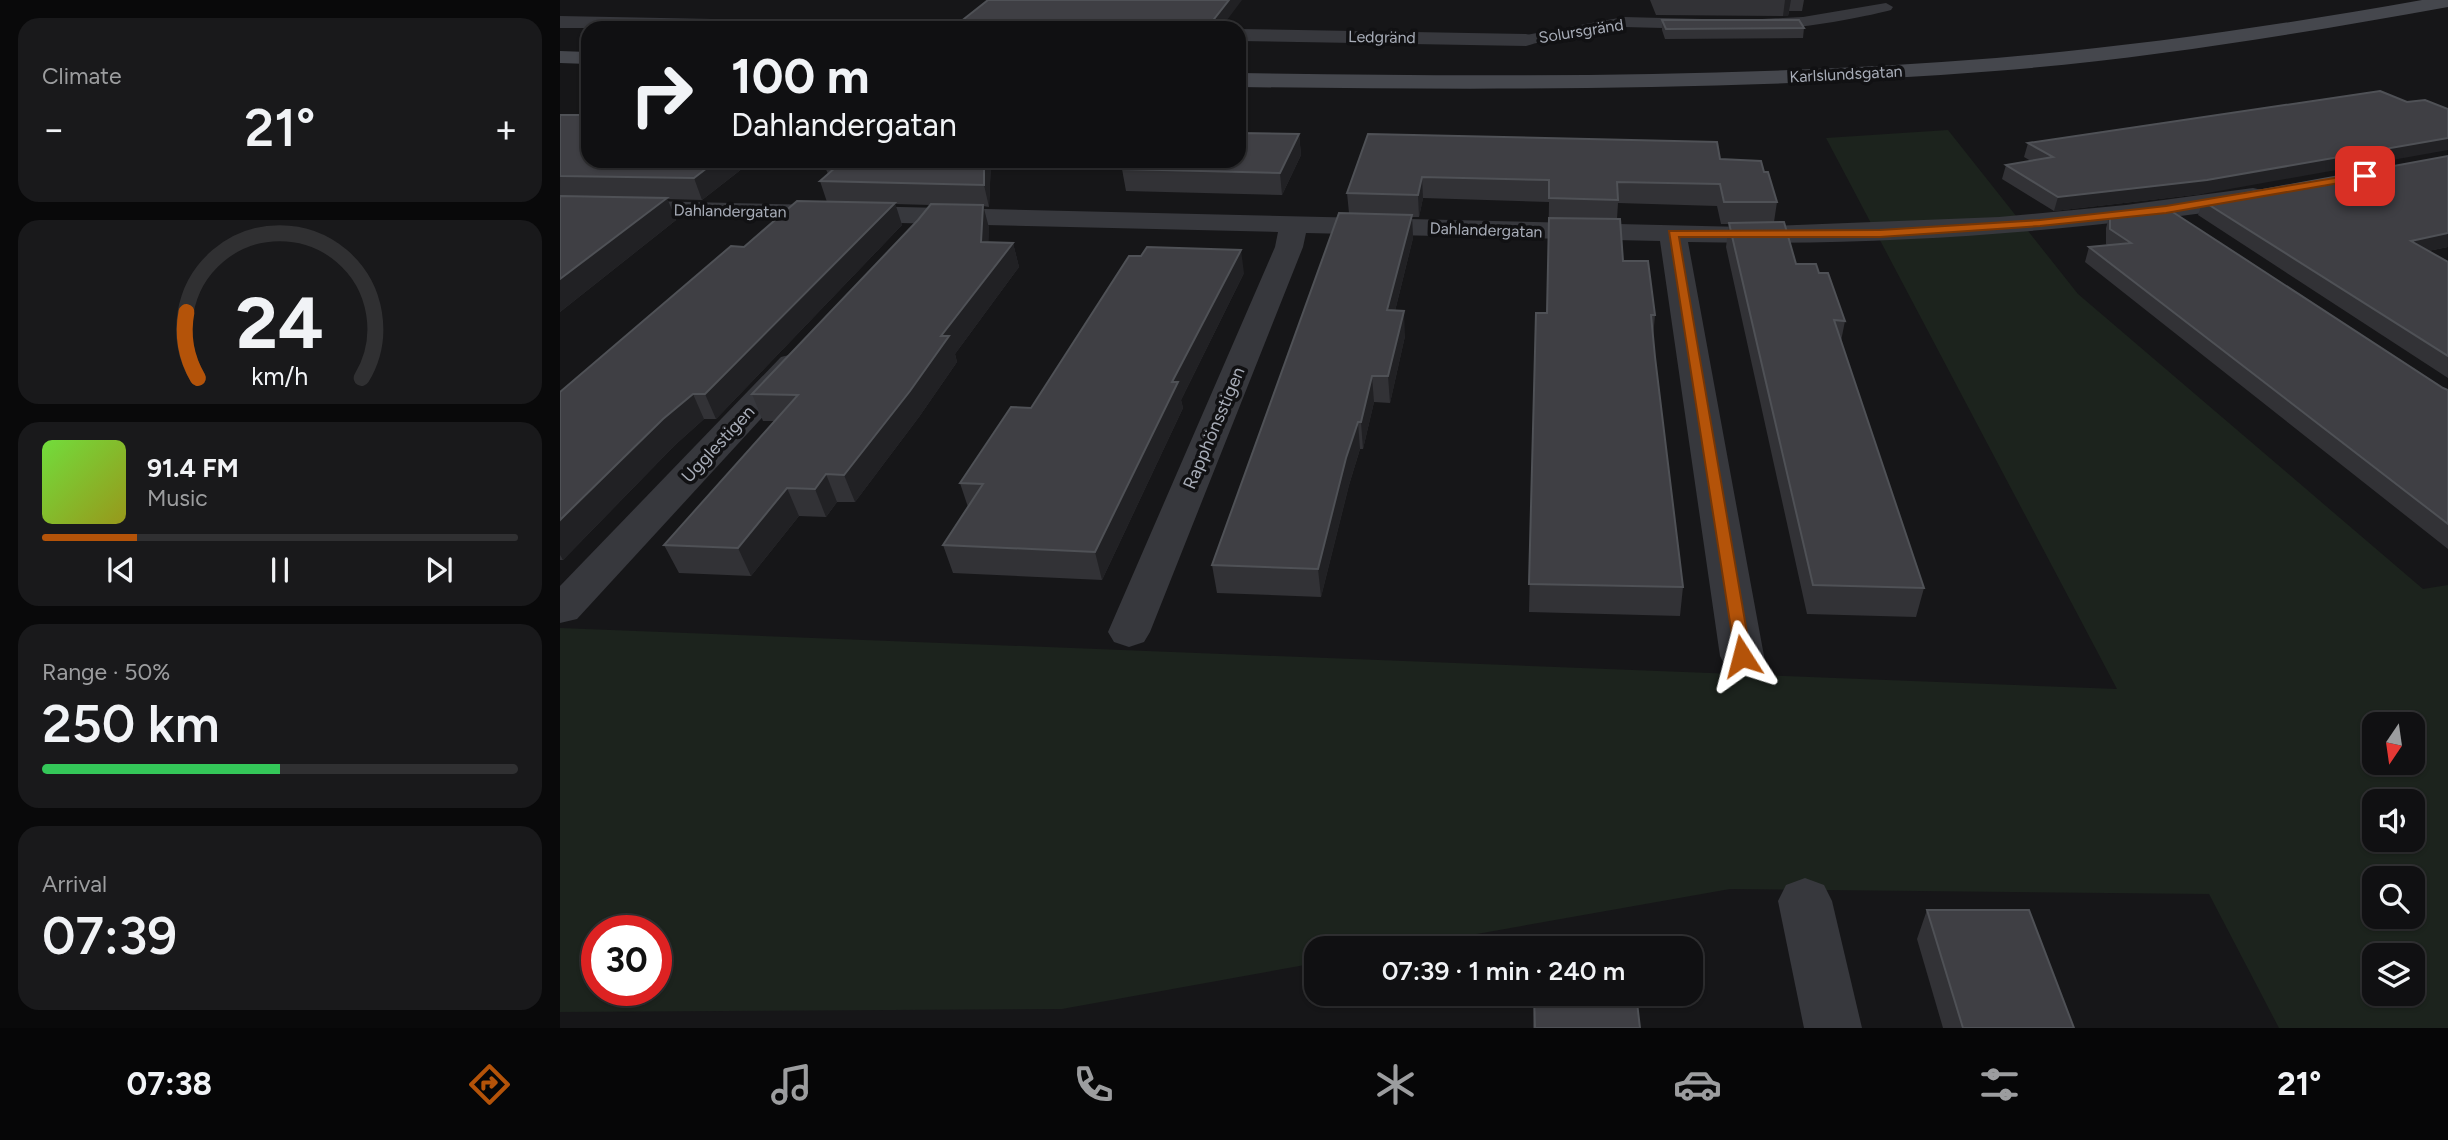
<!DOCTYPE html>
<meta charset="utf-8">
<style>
body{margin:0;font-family:Figtree,sans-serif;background:#19191b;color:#f1f3f6;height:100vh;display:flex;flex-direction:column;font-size:26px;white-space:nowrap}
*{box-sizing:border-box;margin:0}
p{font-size:23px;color:#9c9d9f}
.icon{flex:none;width:38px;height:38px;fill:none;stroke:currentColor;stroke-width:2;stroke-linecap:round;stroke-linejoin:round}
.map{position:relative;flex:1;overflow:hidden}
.sheet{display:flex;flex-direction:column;gap:18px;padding:18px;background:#09090a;width:560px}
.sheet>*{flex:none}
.banner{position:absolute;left:21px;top:21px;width:665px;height:147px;border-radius:21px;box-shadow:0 2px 5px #0004,0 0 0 2px #303032;background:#101012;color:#f1f3f6;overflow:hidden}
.needle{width:46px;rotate:193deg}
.buttons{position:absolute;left:1802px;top:712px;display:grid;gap:14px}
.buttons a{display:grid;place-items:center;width:63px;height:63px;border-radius:14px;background:#101012;box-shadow:0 2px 5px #0004,0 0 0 2px #303032;font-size:35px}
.speed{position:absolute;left:21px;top:915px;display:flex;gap:14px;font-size:35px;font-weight:700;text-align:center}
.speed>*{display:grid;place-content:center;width:91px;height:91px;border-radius:50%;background:#101012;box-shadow:0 2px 5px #0004,0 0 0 2px #303032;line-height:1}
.speed .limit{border:10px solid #d22;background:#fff;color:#111}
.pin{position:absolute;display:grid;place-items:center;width:60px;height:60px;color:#fff;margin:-30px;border-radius:14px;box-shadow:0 4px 10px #0006}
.me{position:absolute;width:77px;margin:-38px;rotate:351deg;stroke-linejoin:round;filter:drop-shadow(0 0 5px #0008)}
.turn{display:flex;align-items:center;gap:24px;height:147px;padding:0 35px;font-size:32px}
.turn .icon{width:91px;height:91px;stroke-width:2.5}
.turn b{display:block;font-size:49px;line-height:60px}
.big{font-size:52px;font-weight:600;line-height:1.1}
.sheet .tile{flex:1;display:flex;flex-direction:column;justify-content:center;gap:10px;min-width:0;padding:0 24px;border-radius:21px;background:#19191b}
.sheet .dial{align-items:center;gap:0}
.dial svg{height:182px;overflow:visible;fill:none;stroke:#303032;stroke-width:7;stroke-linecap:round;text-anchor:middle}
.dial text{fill:#f1f3f6;stroke:none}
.song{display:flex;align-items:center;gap:21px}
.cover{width:84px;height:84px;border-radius:10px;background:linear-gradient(135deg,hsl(100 70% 55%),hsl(60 70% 35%))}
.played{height:7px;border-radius:4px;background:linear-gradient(90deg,#b45309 20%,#303032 20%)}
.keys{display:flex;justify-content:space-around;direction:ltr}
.heat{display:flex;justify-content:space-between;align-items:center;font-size:38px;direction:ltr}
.charge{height:10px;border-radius:5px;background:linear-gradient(90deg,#34c759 50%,#303032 0)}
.trip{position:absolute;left:744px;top:936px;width:399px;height:70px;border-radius:21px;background:#101012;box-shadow:0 2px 5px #0004,0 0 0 2px #303032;font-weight:600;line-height:70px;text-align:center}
.tabs{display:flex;height:112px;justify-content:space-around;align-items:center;background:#060607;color:#9c9d9f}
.tabs .icon{width:49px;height:49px}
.tabs .active{color:#b45309}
.tabs b{font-size:32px;color:#f1f3f6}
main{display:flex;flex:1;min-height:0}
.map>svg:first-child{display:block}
.green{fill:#1c231d;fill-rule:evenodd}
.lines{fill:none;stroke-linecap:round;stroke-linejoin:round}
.service{fill:#37383d;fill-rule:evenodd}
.minor{fill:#37383d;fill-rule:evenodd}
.secondary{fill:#45474d;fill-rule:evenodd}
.wall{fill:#323236}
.shaded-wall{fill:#212124}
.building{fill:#3f3f44;stroke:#4f5156;stroke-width:2}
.route{fill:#b45309;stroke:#753606;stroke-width:2}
.labels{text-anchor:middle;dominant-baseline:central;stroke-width:7;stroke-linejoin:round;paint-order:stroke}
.far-street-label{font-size:16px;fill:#a8adb8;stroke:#111113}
.street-label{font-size:18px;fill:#a8adb8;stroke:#111113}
</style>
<main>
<section class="sheet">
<div class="tile"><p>Climate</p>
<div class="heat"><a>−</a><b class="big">21°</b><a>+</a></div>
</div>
<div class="tile dial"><svg viewBox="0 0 100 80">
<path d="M14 69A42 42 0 1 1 86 69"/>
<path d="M14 69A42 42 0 0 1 9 40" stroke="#b45309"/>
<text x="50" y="56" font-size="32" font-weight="700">24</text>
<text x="50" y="72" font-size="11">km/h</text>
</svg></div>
<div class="tile">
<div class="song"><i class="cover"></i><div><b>91.4 FM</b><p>Music</p></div></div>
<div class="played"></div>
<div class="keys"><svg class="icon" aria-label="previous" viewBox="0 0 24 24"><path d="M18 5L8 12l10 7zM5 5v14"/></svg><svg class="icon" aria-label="pause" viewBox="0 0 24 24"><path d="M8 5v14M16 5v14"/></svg><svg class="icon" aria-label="next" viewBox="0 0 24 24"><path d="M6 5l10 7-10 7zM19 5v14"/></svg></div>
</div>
<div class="tile"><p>Range · 50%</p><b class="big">250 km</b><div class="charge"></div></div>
<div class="tile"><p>Arrival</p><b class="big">07:39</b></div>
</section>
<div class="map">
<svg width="1888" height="1028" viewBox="0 0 1888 1028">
<rect width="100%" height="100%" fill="#161618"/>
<!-- green -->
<path class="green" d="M1388 130 1518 294 1863 589 1888 585V1028H1719L1649 894 1170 889 838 948H756V963L502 1009 0 1012V628L1557 689 1266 138ZM1815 724H1853V763H1815ZM1815 802H1853V840H1815ZM1815 878H1853V917H1815ZM37 931H96V990H37ZM1815 956H1853V994H1815Z"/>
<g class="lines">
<!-- service -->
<g class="service">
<path d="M1326 3 1333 7 1331 10C1309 16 1208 37 1194 24L1202 19 1243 17Z"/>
<polygon points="1064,17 1142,19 1150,24 1142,29 1064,27 966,45 958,40 966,35"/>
</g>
<!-- minor -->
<g class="minor">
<polygon points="0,16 312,22 319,24 322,28 0,28"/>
<polygon points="679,29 966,34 973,36 976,40 973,44 966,46 679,41"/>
<path d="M1693 188 1702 190 1706 196 1702 202C1648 215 1589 219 1533 225 1399 239 1263 245 1128 242L1204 656 1198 667 1182 671 1166 667 1160 656 1100 241 746 233 743 247 590 632 584 642 569 647 554 642 548 632 715 247 718 232 0 215V199L1184 227 1439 217 1566 205Z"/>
<polygon points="233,354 245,357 249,364 245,371 17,619 0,623 0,586 221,357"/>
<polygon points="1245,878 1264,885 1272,901 1302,1028 1244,1028 1218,901 1226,885"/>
</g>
<!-- secondary -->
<g class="secondary">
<path d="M1862 0H1888V7C1738 34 1587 59 1435 71 1183 91 931 90 679 87V73C932 77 1184 78 1436 58 1579 46 1721 25 1862 0Z"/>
<polygon points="0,51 28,52 28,64 0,63"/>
</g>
</g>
<!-- wall -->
<g class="wall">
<polygon points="1090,0 1244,0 1242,11 1229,11 1228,16 1223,16 1096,15"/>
<polygon points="1102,20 1244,28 1243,38 1105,39 1102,30"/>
<polygon points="395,26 661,28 396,28"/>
<polygon points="1847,102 1642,194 1494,211 1442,179 1446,165 1471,161 1464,157 1468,143"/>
<polygon points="0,115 28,161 192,161 142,200 107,199 116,220 0,312"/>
<polygon points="739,134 741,155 722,195 566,191 562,169"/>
<polygon points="808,134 1160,159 1204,172 1217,202 1214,222 1236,264 1259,273 1285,321 1281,341 1364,588 1356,617 1247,614 1166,247 1169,224 1161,224 1157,206 1058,203 1057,219 1063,261 1095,315 1093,337 1095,357 1123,587 1120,616 969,612 976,313 987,313 989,202 863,198 859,217 852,217 853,238 835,311 845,336 830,403 814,402 803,449 800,449 789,485 761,597 657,593 652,565 789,213 787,193"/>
<polygon points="272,161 431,161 429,207 423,206 429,228 428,242 453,243 459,267 395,354 397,362 359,417 295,502 277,502 266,517 239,516 191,576 119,573 104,545 215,421 203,421 192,394 358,220 370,205 335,204 342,225 156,419 144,419 115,445 3,560 0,560 0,392 184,247 267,202 260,181 268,174 265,167"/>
<polygon points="1643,201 1888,247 1868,251 1888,262 1888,378 1638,215"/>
<polygon points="1550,213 1883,388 1888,390 1888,549 1525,262 1529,247 1547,245 1546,244 1546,228"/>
<polygon points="684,273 621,400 623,408 542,580 393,573 383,545 408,507 400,483 471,408"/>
<polygon points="1367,910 1514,1028 1383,1028 1357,939"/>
<polygon points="974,994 1080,1028 973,1028"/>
</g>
<!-- shaded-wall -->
<g class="shaded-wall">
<polygon points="669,0 682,0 661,28 647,28"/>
<polygon points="1225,0 1231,0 1228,16 1223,16"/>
<polygon points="739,134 741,155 722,195 720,173"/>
<polygon points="1888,138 1888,150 1642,194 1494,211 1498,197"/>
<polygon points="156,161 192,161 142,200 134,178"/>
<polygon points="424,161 431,161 429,207 424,185"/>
<polygon points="862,177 863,198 859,217 858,195"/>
<polygon points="107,198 116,220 0,312 0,279"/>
<polygon points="335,203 342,225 156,419 145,394"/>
<polygon points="423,205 429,228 428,266 421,242"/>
<polygon points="852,215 853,238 829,335 827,310"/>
<polygon points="1888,233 1888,247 1843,256 1851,241"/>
<polygon points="453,243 459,267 395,354 397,362 359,417 295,502 284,475 381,336"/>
<polygon points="681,250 684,273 621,400 623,408 542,580 535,552 612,382"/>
<polygon points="844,311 845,336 830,403 828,376"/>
<polygon points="812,376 814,402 803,449 801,422"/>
<polygon points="133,394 144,419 115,445 3,560 0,555 0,520 103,419"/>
<polygon points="798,422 800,449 789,485 761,597 758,569 786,458"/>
<polygon points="266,474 277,502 266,517 255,489"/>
<polygon points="227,488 239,516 191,576 178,548"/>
</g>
<!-- building -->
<g class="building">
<polygon points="428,0 669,0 647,28 507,28 395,26"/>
<polygon points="1102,20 1239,20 1244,28 1106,29"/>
<polygon points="1820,91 1847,102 1865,100 1888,109 1888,138 1647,180 1498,197 1446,165 1493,157 1468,143"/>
<polygon points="0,115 28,115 28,161 156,161 134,178 0,176"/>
<polygon points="679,133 739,134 720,173 562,169 562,161 679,161"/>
<polygon points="808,134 1157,142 1160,159 1201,161 1204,172 1208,172 1217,202 1164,202 1160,184 1057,182 1058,200 989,198 989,180 862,177 858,195 787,193"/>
<polygon points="1888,156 1888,233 1851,241 1888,262 1888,356 1643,201"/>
<polygon points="272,161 424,161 424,185 260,181 276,167 265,167"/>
<polygon points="0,196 107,198 0,279"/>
<polygon points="237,201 335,203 145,394 133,394 103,419 0,520 0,392 171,246 184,247"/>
<polygon points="371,204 423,205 421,242 453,243 381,336 389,336 350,391 284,475 266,474 255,489 227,488 178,548 104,545 238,395 192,394 358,220"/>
<polygon points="1605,207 1883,388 1888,390 1888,524 1529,247 1571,243 1550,229 1550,213"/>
<polygon points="779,213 852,215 827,310 844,311 828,376 812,376 801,422 798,422 786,458 758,569 652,565"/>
<polygon points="989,218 1060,219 1063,261 1088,261 1095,315 1091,315 1095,357 1123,587 969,584 976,313 987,313"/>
<polygon points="1224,222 1236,264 1256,264 1259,273 1268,273 1285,321 1274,320 1364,588 1253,585 1169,223"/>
<polygon points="587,247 681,250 612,382 618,382 535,552 383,545 423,484 400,483 451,407 471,408 569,256 581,256"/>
<polygon points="1367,910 1469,910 1514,1028 1403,1028"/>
<polygon points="974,994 1076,994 1080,1028 975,1028"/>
</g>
<!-- route -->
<polygon class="route" points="1805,173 1810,176 1808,178 1606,213 1480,226 1320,237 1119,237 1191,656 1188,661 1176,661 1109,231 1320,230 1480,220 1606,206"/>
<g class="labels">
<!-- far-street labels -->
<g class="far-street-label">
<text transform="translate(1021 31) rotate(-9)">Solursgränd</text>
<text transform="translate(822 37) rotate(1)">Ledgränd</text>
<text transform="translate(1286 74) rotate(-3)">Karlslundsgatan</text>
<text transform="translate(170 211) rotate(1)">Dahlandergatan</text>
<text transform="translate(926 230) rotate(2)">Dahlandergatan</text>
</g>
<!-- street labels -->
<g class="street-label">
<text transform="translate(654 428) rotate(-67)">Rapphönsstigen</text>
<text transform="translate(158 444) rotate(-47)">Ugglestigen</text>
</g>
</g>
</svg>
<div class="buttons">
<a><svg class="needle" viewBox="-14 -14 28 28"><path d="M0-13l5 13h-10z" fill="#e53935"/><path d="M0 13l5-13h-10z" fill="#9c9d9f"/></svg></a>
<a><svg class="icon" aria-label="sound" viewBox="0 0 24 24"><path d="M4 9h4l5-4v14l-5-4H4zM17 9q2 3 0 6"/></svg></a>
<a><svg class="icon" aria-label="search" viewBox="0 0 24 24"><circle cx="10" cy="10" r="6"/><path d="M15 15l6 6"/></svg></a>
<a><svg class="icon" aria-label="layers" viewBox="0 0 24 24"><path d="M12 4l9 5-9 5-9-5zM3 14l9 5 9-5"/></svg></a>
</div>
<div class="speed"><div class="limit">30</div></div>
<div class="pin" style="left:1805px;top:176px;background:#d93025"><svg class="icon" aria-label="arrive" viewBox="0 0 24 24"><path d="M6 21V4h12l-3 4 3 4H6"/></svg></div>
<svg class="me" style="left:1182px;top:656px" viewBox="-20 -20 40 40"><path d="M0-17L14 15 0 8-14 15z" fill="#b45309" stroke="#fff" stroke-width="4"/></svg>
<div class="trip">07:39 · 1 min · 240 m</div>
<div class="banner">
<div class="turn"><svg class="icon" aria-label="right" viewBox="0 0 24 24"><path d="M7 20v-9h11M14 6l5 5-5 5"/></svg><div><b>100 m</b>Dahlandergatan</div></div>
</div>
</div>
</main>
<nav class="tabs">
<b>07:38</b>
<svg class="icon active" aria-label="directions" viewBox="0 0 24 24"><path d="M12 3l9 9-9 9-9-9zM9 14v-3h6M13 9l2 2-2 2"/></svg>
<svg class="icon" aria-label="music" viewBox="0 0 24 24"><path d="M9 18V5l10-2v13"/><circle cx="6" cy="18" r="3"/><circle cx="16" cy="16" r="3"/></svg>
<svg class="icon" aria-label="phone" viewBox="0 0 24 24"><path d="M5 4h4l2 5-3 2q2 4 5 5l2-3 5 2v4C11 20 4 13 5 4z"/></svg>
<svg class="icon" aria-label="climate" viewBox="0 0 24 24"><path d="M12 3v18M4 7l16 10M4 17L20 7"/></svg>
<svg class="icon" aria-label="car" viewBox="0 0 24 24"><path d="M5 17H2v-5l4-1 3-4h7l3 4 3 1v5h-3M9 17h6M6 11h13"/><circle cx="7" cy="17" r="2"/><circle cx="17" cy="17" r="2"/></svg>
<svg class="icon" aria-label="filters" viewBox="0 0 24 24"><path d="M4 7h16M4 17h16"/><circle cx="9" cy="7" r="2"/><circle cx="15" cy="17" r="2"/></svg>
<b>21°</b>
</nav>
